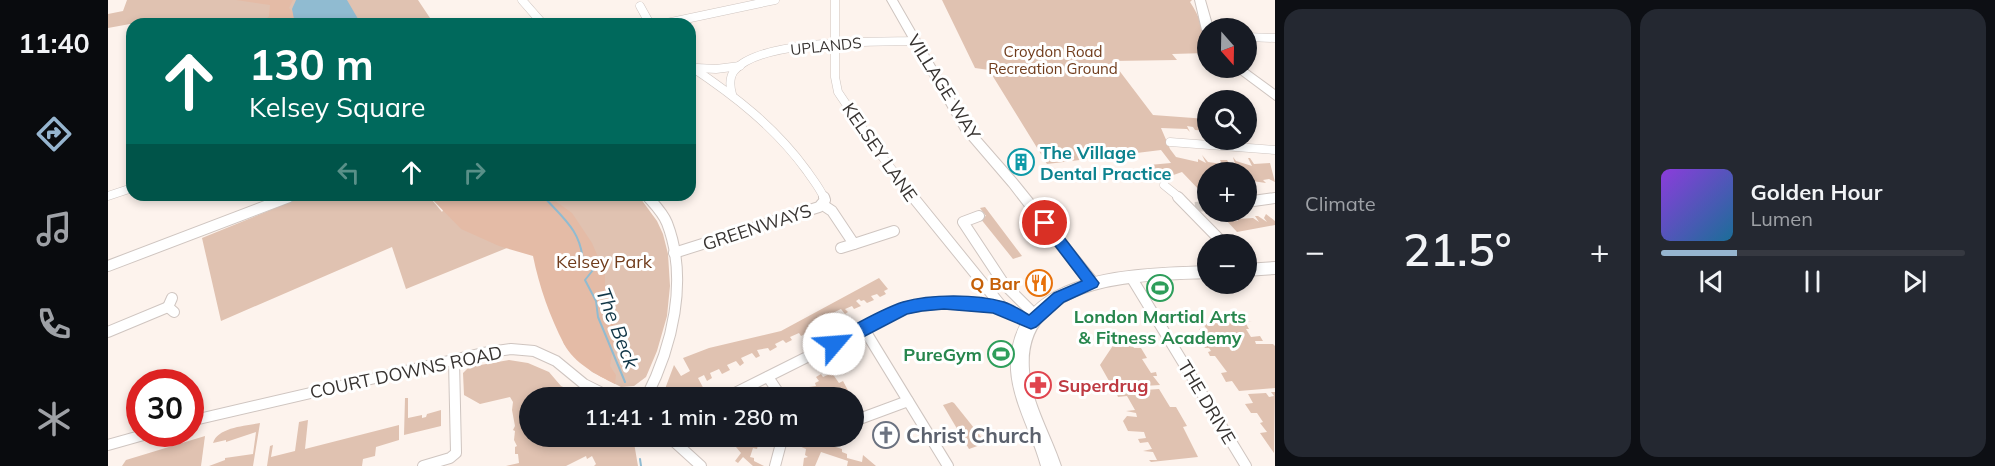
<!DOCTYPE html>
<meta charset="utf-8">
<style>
body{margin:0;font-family:Mulish,sans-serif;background:#242831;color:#f1f3f6;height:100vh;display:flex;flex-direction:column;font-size:22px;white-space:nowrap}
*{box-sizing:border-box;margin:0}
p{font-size:20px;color:#9ea1a6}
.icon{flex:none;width:33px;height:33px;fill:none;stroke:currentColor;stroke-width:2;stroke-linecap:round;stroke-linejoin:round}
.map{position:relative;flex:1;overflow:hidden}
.side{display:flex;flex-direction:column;gap:9px;padding:9px;background:#0d0f14;width:720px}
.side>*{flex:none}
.hud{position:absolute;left:18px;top:18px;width:570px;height:183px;border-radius:18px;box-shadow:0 3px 9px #0003;background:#00695c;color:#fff;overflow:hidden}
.needle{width:39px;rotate:160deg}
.controls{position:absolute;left:1089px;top:18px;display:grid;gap:12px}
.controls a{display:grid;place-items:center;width:60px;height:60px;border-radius:50%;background:#171b24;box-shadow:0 3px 9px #0003;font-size:30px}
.speed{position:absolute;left:18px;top:369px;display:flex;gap:12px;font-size:30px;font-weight:700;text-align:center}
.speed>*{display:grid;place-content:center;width:78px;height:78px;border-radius:50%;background:#171b24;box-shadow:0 3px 9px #0003;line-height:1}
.speed .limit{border:9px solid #d22;background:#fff;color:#111}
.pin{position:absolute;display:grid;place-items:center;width:51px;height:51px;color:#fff;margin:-26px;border:3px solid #fff;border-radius:50%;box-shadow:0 2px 6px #0007}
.me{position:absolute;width:66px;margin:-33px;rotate:63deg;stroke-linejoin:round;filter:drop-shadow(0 0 4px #0008)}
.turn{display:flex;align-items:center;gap:21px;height:126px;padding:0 24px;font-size:27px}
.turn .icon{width:78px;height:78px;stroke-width:2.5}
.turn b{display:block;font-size:42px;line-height:51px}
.lanes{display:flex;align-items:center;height:57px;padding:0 24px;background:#0003;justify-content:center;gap:30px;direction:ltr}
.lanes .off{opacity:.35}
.big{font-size:45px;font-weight:600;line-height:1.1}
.side .tile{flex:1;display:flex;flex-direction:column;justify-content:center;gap:9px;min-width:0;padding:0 21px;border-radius:18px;background:#242831}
.song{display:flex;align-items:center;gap:18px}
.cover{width:72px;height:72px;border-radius:9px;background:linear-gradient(135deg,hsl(270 70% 55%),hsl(200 70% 35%))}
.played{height:6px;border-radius:3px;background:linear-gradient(90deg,#96b5cf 25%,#363941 25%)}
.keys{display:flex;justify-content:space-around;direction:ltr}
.heat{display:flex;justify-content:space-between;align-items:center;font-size:33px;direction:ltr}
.side .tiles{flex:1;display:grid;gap:9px;grid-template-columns:repeat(2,1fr)}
.trip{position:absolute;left:411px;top:387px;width:345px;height:60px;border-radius:30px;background:#171b24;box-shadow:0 3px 9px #0003;font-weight:600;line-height:60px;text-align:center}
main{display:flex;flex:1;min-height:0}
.dock{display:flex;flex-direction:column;width:108px;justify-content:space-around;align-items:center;background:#090b0e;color:#9ea1a6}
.dock .icon{width:42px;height:42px}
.dock .current{color:#96b5cf}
.dock b{font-size:27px;color:#f1f3f6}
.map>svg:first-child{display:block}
.green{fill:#e0c2b1}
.forest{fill:#e4bba6}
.water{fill:#90bbd1}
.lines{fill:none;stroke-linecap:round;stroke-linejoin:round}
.stream-far1{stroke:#90bbd1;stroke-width:1.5}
.stream{stroke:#90bbd1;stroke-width:2}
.street-tunnel{stroke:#d5cdc7;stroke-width:10;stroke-dasharray:10 5;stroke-linecap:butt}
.street-far1-casing{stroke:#cfc5c0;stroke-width:9}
.street-casing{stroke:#cfc5c0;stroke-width:12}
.secondary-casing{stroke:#cfc5c0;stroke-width:2}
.primary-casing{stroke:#cfc5c0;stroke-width:2}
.street-far1{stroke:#fff;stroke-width:8}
.street{stroke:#fff;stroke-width:10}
.secondary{fill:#fff;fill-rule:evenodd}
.primary{fill:#fff;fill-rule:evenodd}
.route{fill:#1a73e8;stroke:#114b97;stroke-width:1.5}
.labels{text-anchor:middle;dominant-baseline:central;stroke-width:6;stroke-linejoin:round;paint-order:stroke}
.far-street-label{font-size:15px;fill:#373331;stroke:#fff}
.far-park-label{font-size:15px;fill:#703c1c;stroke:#fff}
.street-label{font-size:18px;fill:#373331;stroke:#fff}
.culture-label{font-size:18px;font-weight:bold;fill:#0d838f;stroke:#fff;text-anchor:start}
.park-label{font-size:18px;fill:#703c1c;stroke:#fff}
.food-label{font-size:18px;font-weight:bold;fill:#c56008;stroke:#fff;text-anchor:end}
.leisure-label{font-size:18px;font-weight:bold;fill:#27864d;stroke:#fff}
.health-label{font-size:18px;font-weight:bold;fill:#be3a42;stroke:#fff;text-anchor:start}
.water-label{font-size:20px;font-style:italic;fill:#113647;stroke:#fff}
.near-worship-label{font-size:21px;font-weight:bold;fill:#5b616d;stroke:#fff;text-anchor:start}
</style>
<main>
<nav class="dock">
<b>11:40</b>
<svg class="icon current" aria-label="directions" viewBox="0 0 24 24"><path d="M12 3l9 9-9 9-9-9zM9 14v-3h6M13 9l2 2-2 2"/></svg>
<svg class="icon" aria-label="music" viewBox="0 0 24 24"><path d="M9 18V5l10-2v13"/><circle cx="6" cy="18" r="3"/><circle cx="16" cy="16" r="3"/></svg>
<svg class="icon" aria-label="phone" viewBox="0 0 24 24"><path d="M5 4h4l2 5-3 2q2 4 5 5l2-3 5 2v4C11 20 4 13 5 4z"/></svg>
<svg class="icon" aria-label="climate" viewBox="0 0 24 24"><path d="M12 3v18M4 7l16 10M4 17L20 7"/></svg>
</nav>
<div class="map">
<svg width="1167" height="466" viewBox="0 0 1167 466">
<rect width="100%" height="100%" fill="#fdf3ed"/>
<!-- green -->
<g class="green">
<polygon points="19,0 310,0 326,24 22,24 0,28 0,14 15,11"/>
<path d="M834 0H1084L1082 2C1091 15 1099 36 1099 53L1064 54 1069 60 1004 61 1045 115 1099 119V131L1087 130 1085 127 1079 126 1082 132 1079 129 1053 128 1062 149 1068 157 1090 162V159L1098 163 1094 155 1100 162 1114 164 1112 160H1119L1121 163 1127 164 1125 157 1128 161 1144 166 1140 158H1142L1146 164 1162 163 1167 182 1161 179 1155 180 1158 183 1144 181 1146 188 1139 182 1138 172H1100L1099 190 1091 188 1094 193 1074 172 1054 179 1041 165 1063 163 1053 150 939 164 881 70 867 68Z"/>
<polygon points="199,195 320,195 334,212 344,195 530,195 549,221 555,234 560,254 562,286 559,316 549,351 538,377 526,386 513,387 484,372 456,344 421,239 298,289 284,247 113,321 94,238"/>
<polygon points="877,207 914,256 905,259 872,218 878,216 872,208"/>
<polygon points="1158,214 1167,221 1167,225 1129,232 1118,220 1130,221 1129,219 1145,218 1151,222 1147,216 1150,216 1159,222 1156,218"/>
<polygon points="771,278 780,289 776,291 778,294 772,297 769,294 763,296 766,300 759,303 756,300 753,301 751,299 748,301 753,306 746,309 744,306 737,309 740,312 737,314 733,309 708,321 712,327 708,329 703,323 700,325 702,328 698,330 699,333 693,336 691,333 682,337 684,340 678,343 675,340 667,344 669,347 662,351 660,348 649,350 652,356 648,358 644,353 633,358 636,363 632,366 628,361 619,365 622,370 614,374 611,369 602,373 604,378 599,381 596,375 590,378 600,397 554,397 566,365 573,376 582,371 575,358 601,348 673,331"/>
<polygon points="1144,321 1137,322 1141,329 1138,329 1143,337 1152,336 1155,341 1147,341 1148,344 1165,344 1167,346 1167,388 1131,391 1124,381 1118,382 1113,373 1119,372 1107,356 1102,356 1100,352 1103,351 1101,348 1097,348 1092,340 1100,339 1091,329 1098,328 1095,324"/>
<polygon points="1018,334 1026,348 1033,348 1039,358 1034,359 1043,373 1048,372 1049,376 1045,376 1052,385 1005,388 992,365 1010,338"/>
<polygon points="401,360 420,363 441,372 453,386 477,397 422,398 422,436 525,437 530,466 486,466 488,464 484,456 479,459 478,456 458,466 398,466 411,463 410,454 407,454 407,447 409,446 406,440 407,431 405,430 407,426 404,410 405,402 402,397 372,404 356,395 355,373 361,367"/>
<polygon points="724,373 731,383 735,381 743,396 741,397 738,393 731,397 684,398 682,394 694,388 708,386 707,383 711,381 708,377 713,374 715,377"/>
<polygon points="1051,389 1062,407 1068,407 1079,426 1075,427 1090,457 1043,462 1041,460 1049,460 1045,452 1035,451 1044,449 1040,442 1032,443 1030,439 1038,438 1036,432 1020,431 1015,421 1019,416 1029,417 1028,413 1018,411 1027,410 1019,396 1010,397 1008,392"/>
<polygon points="1163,392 1167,392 1166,453 1152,433 1159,432 1152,423 1155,422 1149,413 1143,413 1137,404 1145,403 1140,394 1158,393 1161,397 1166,396"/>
<polygon points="297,398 300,398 300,418 314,415 314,418 318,417 319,414 333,410 333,426 296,435"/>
<polygon points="844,402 846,403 878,443 861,449 835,405"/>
<polygon points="200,420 197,449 291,425 291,440 268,447 267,456 255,459 254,466 159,466 162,446 165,445 163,457 187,451 191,422"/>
<path d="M152 423 145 466H101L117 460V458L145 454 148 432 118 442V440L105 443C110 427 138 426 152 423Z"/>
<polygon points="97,436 93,466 14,466 18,460"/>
<polygon points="633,437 652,437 649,449 645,448 642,457 646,458 646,461 656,466 645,466 635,457 630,463 627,461 633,453 628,447 635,438"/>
<polygon points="712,437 716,443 734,449 734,452 739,454 739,458 754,462 755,455 768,466 739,466 740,461 713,452 707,466 695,466 696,458 700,457 697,455 698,449 684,443"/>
</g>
<!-- forest -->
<g class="forest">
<polygon points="128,0 185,0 181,8 185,12 188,24 154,24 161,16 162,5"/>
<path d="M320 195H439L464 213 484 243 497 273V288L508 329 502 366 508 375 507 384C489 375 466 363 456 344 442 317 431 286 425 256L391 246 353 229Z"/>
</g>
<!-- water -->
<polygon class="water" points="188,0 239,0 253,24 187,24 184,9"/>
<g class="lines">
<!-- stream-far1 -->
<polyline class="stream-far1" points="434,195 437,198"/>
<!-- stream -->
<g class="stream">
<path d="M436 197C456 219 473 231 475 262L485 270 477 280 488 301 490 317 517 382"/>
<polyline points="532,459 533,466"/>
</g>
<!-- street-tunnel -->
<polyline class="street-tunnel" points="1087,207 1100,206"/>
<defs>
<g id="street-far1">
<polyline points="414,0 435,24"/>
<polyline points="727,0 727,77 730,92 769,150 806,198"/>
<polyline points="532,6 542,24"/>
<polyline points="554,24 667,0"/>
<polyline points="1138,37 1167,38"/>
<path d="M582 66C627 96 667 127 699 171 705 180 712 188 716 198"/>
<polyline points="589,68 608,69 632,66"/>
<path d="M624 94C622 87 621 78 626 71 651 39 767 42 807 41"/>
<polyline points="1062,142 1167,150"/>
<polyline points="1056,185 1072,198"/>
<polyline points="538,195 541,198"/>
<polyline points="0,196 24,188"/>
<polyline points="177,198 186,195"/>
<polyline points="1164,198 1167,198"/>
</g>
<g id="street">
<polyline points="805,197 895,308 923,323"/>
<polyline points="1070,197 1116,244"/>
<polyline points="1138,202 1167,198"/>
<polyline points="715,205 724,211 746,244 786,231"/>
<polyline points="871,216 855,222 896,284 928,316"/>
<polyline points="733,248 746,244"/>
<polyline points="566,253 711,207 717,200 716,197"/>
<polyline points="0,266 181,197"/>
<polyline points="1023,277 1138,466"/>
<polyline points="64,298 60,307 66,312"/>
<polyline points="756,329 840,466"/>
<polyline points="0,332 60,307"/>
<polyline points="660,377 674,398"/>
<path d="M538 398C564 347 581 280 559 223 555 213 547 205 540 197"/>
<polyline points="617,398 797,308 836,303 895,308"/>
<polyline points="82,421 375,353 403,349 426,351 448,361 476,384 504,398"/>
<polyline points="746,421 800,401"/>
<polyline points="560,436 593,466"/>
<polyline points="674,438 689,439 702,436"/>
<polyline points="0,445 39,434"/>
<polyline points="315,466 342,458 348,453 346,360"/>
<polyline points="667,466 675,436"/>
</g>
<polygon id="secondary" points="779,0 789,0 861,125 909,180 989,279 991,283 989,287 984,289 979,287 901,186 853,130"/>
<g id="primary">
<polygon points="1087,0 1097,0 1105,28 1100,28 1100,33 1094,30"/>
<polygon points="1124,68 1137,68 1167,90 1167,100"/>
<polygon points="1167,262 1167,274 1138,276 1138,264"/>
<path d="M1100 266V278C1036 281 914 278 921 370 923 403 943 435 953 466H933C925 435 905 403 903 370 899 268 1028 269 1100 266Z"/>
</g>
</defs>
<!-- street-far1 casing -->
<use href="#street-far1" class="street-far1-casing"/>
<!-- street casing -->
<use href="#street" class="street-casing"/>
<!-- secondary casing -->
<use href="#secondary" class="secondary-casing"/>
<!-- primary casing -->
<use href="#primary" class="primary-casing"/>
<!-- street-far1 -->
<use href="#street-far1" class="street-far1"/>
<!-- street -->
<use href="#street" class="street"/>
<!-- secondary -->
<use href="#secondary" class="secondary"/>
<!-- primary -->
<use href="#primary" class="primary"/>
</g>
<!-- route -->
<path class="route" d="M937 217 942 219 991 283 989 287 956 302 928 327 923 329 885 313 836 309 814 311 799 314 732 349 726 351 720 349 718 344 720 339C744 327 770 310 795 302 822 294 869 294 896 302 905 305 913 310 921 315L946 293 974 281 932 226 930 223Z"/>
<!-- icons -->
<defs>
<symbol id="building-ring" viewBox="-11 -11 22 22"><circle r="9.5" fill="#fff" stroke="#0f9aa8" stroke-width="1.5"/><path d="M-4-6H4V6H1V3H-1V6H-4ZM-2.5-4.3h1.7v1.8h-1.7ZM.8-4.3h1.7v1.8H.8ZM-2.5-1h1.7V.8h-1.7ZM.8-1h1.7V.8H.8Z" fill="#0f9aa8"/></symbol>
<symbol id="restaurant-ring" viewBox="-11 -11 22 22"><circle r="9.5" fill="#fff" stroke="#e8710a" stroke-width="1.5"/><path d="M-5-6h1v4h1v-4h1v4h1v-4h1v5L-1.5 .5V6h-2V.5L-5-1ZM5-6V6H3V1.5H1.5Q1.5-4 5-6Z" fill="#e8710a"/></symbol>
<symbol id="stadium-ring" viewBox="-11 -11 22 22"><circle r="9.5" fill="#fff" stroke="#2e9e5b" stroke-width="1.5"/><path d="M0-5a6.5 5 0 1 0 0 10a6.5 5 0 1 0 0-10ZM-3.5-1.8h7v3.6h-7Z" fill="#2e9e5b"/></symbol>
<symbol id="pharmacy-ring" viewBox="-11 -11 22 22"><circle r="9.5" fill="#fff" stroke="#e0444e" stroke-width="1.5"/><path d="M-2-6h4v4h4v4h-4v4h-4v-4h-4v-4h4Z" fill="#e0444e"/></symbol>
<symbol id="church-ring" viewBox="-11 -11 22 22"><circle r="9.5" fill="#fff" stroke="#6b7280" stroke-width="1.5"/><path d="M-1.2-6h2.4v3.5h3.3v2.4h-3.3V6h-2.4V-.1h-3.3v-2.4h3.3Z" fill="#6b7280"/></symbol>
</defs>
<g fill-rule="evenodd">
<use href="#building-ring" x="898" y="147" width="30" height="30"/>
<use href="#restaurant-ring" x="916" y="268" width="30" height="30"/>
<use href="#stadium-ring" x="1037" y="273" width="30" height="30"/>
<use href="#stadium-ring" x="878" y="339" width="30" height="30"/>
<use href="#pharmacy-ring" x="915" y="370" width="30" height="30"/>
<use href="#church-ring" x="763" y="420" width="30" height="30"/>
</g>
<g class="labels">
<!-- far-street labels -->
<g class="far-street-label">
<text transform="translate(718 46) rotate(-6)">UPLANDS</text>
</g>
<!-- far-park labels -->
<g class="far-park-label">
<text x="945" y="51">Croydon Road<tspan x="945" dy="17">Recreation Ground</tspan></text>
</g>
<!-- street labels -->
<g class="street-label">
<text transform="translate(836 87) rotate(58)">VILLAGE WAY</text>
<text transform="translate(772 152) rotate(55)">KELSEY LANE</text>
<text transform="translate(649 227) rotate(-18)">GREENWAYS</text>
<text transform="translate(298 372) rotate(-12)">COURT DOWNS ROAD</text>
<text transform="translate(1099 402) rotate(59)">THE DRIVE</text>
</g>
<!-- culture labels -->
<g class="culture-label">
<text x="932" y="152">The Village<tspan x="932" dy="21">Dental Practice</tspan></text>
</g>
<!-- park labels -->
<g class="park-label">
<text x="496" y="261">Kelsey Park</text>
</g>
<!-- food labels -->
<g class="food-label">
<text x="912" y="283">Q Bar</text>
</g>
<!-- leisure labels -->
<g class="leisure-label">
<text x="1052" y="316">London Martial Arts<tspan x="1052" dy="21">&amp; Fitness Academy</tspan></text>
<text x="874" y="354" text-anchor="end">PureGym</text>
</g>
<!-- health labels -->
<g class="health-label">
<text x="950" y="385">Superdrug</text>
</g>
<!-- water labels -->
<g class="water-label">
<text transform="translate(510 328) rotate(69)">The Beck</text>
</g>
<!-- near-worship labels -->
<g class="near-worship-label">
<text x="798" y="435">Christ Church</text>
</g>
</g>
</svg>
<div class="controls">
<a><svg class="needle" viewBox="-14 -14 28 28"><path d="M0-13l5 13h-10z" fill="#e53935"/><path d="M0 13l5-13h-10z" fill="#9ea1a6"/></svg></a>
<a><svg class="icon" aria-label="search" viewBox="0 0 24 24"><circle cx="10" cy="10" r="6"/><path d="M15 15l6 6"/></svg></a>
<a>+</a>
<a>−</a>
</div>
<div class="speed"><div class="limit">30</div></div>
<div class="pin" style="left:937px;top:223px;background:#d93025"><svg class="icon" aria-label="arrive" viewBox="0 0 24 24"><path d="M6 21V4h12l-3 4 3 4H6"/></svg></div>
<svg class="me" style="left:726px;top:344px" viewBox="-20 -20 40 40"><circle r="19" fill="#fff"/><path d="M0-13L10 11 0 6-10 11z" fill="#1a73e8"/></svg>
<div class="trip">11:41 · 1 min · 280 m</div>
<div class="hud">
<div class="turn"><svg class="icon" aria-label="ahead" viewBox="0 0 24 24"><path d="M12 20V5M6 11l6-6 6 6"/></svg><div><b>130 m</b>Kelsey Square</div></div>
<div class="lanes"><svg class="icon off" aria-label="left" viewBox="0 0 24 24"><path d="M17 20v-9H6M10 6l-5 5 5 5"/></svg><svg class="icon" aria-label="ahead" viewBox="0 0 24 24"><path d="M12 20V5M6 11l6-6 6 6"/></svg><svg class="icon off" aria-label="right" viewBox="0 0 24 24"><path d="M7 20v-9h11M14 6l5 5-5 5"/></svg></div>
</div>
</div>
<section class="side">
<div class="tiles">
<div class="tile"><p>Climate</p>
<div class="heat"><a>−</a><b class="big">21.5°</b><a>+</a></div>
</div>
<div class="tile">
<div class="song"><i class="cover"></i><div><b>Golden Hour</b><p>Lumen</p></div></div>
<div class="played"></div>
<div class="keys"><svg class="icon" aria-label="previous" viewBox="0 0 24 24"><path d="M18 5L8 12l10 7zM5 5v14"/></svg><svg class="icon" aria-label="pause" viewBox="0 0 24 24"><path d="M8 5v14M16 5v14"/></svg><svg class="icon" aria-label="next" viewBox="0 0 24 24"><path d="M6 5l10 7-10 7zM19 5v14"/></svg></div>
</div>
</div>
</section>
</main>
